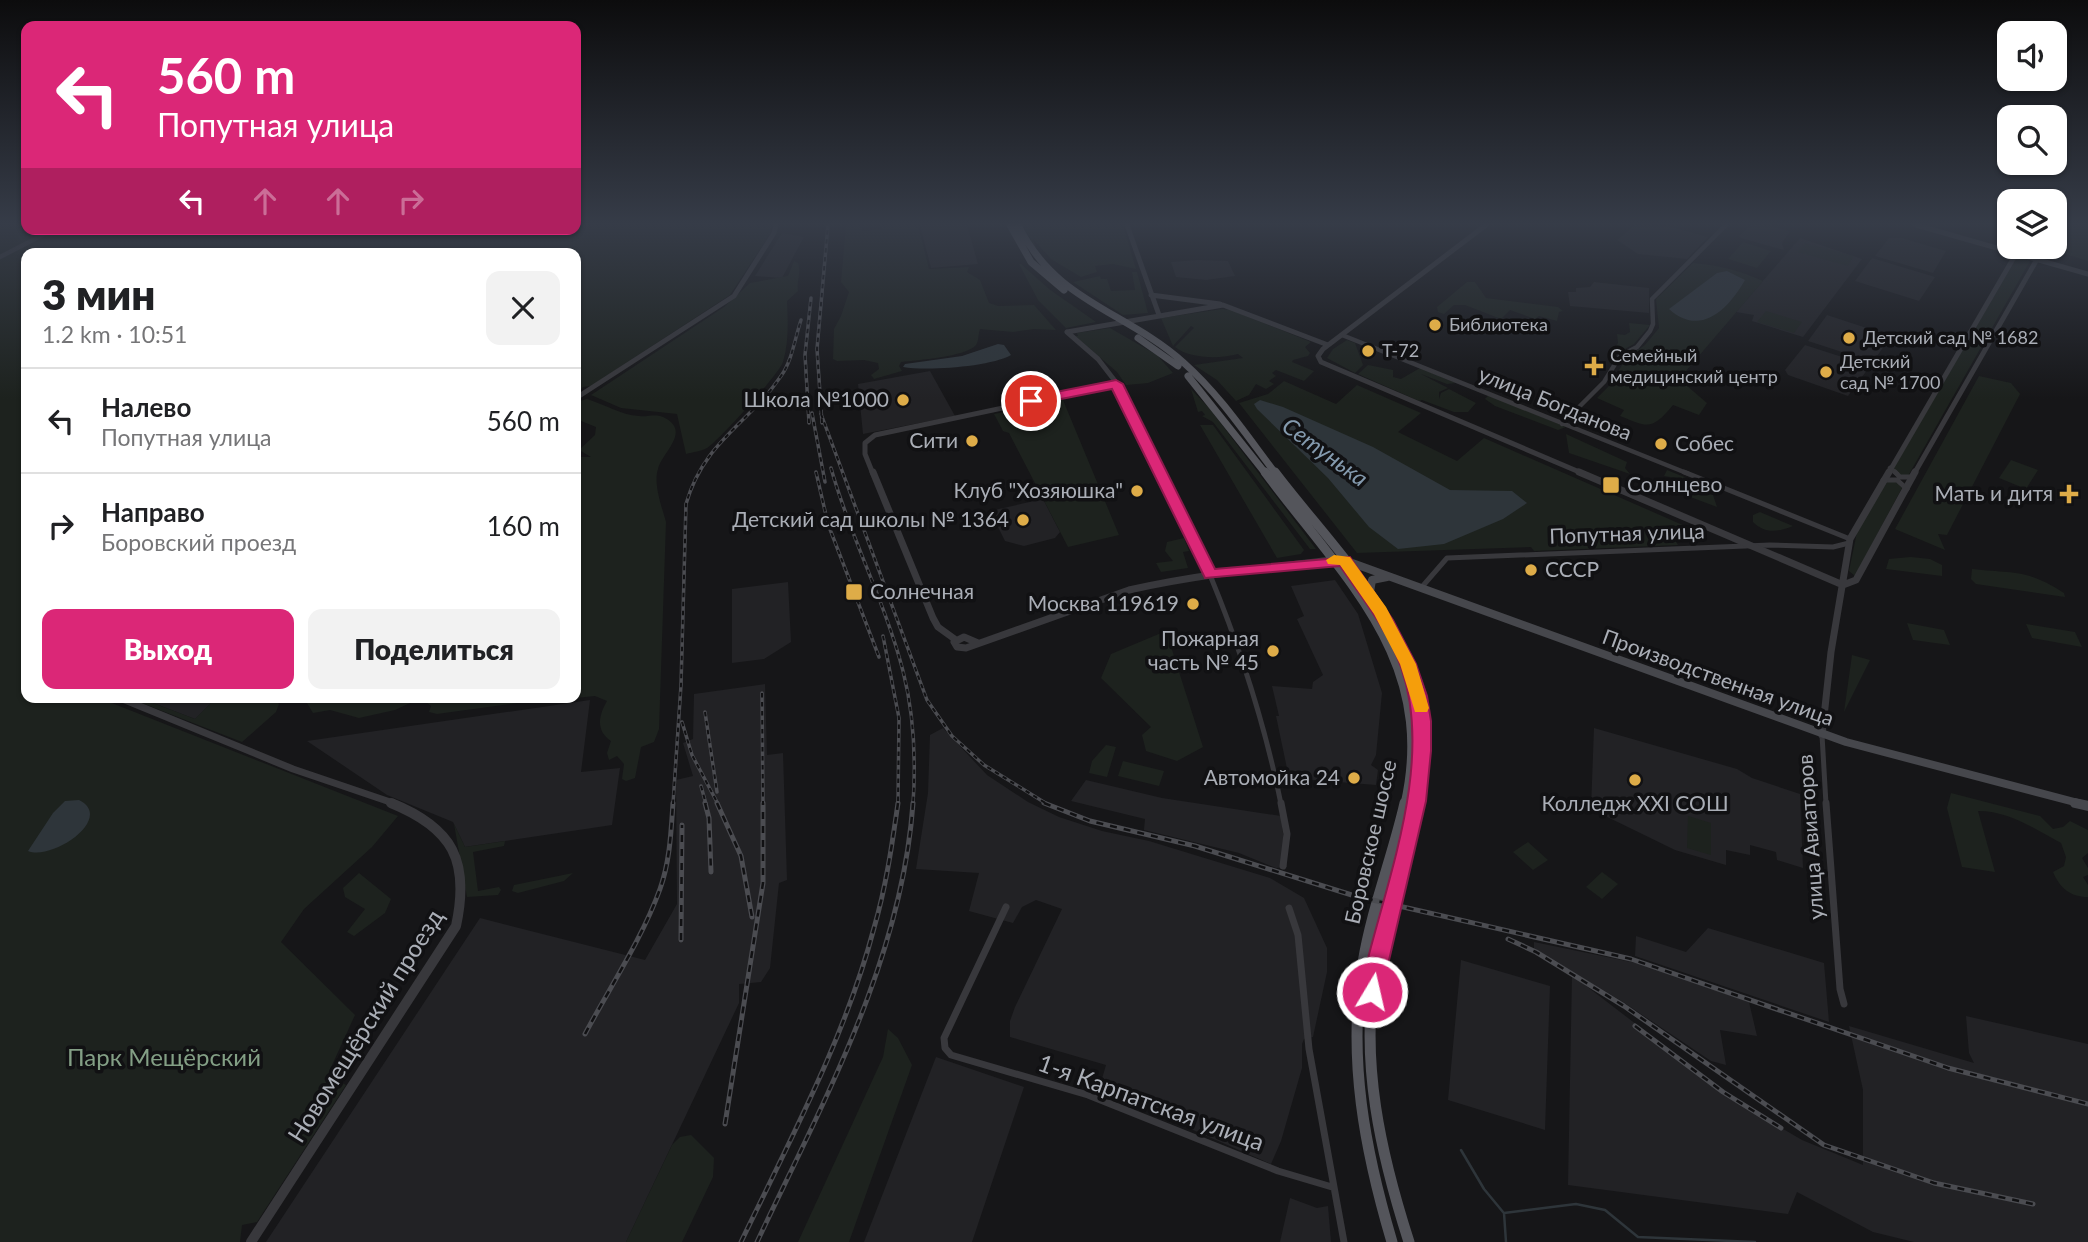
<!DOCTYPE html>
<html lang="ru">
<head>
<meta charset="utf-8">
<style>
  body { margin:0; font-family:Lato,sans-serif; background:#f2f2f2; color:#202124; height:100vh; display:flex; flex-direction:column; font-size:26px; white-space:nowrap }
  * { box-sizing:border-box; margin:0 }
  p { font-size:23px; color:#757577 }
  .icon { flex:none; width:38px; height:38px; fill:none; stroke:currentColor; stroke-width:2; stroke-linecap:round; stroke-linejoin:round }
  .map { position:relative; flex:1; overflow:hidden }
  .sheet { position:absolute; left:21px; top:248px; width:560px; height:455px; display:flex; flex-direction:column; background:#fff; border-radius:14px; box-shadow:0 2px 5px #0004 }
  .sheet>* { flex:none }
  .banner { position:absolute; left:21px; top:21px; width:560px; height:214px; border-radius:14px; box-shadow:0 2px 5px #0004; background:#db2777; color:#fff; overflow:hidden }
  .fabs { position:absolute; left:1997px; top:21px; display:grid; gap:14px }
  .fabs a { display:grid; place-items:center; width:70px; height:70px; border-radius:14px; background:#fff; box-shadow:0 2px 5px #0004; font-size:35px }
  .pin { position:absolute; display:grid; place-items:center; width:60px; height:60px; color:#fff; margin:-30px; border:4px solid #fff; border-radius:50%; box-shadow:0 2px 7px #0007 }
  .me { position:absolute; width:77px; margin:-38px; rotate:9deg; stroke-linejoin:round; filter:drop-shadow(0 0 5px #0008) }
  .turn { display:flex; align-items:center; gap:24px; height:147px; padding:0 21px; font-size:32px }
  .turn .icon { width:91px; height:91px; stroke-width:2.5 }
  .turn b { display:block; font-size:49px; line-height:60px }
  .lanes { display:flex; align-items:center; height:66px; padding:0 21px; background:#0003; justify-content:center; gap:35px; direction:ltr }
  .lanes .off { opacity:.35 }
  .round { display:grid; place-items:center; flex:none; width:74px; height:74px; border-radius:14px; background:#f2f2f2 }
  .summary { display:flex; align-items:center; justify-content:space-between; height:119px; padding:0 21px }
  h1 { font-size:42px; font-weight:800; line-height:52px }
  .cta { display:flex; gap:14px; margin-top:auto; padding:14px 21px }
  .cta a { flex:1; height:80px; border-radius:14px; background:#db2777; color:#fff; font-size:28px; font-weight:800; line-height:80px; text-align:center }
  .cta a+a { background:#f2f2f2; color:#202124 }
  ul { padding:0; list-style:none }
  li { display:flex; align-items:center; gap:21px; height:105px; padding:0 21px; border-top:2px solid #e0e0e0 }
  li div { flex:1 }
  li b { display:block; font-size:26px }
  li em { font-style:normal }
  .map>svg:first-child { display:block }
  .built { fill:#222225 }
  .green { fill:#1d221e }
  .water { fill:#2e353a }
  .lines { fill:none; stroke-linecap:round; stroke-linejoin:round }
  .stream { stroke:#2e353a; stroke-width:2.5 }
  .minor-far2 { stroke:#38383c; stroke-width:4.5 }
  .minor-far1 { stroke:#38383c; stroke-width:5 }
  .minor { stroke:#38383c; stroke-width:7 }
  .tertiary-far2 { stroke:#38383c; stroke-width:5 }
  .tertiary-far1 { stroke:#38383c; stroke-width:7 }
  .tertiary { stroke:#38383c; stroke-width:10 }
  .secondary-far1 { stroke:#46474c; stroke-width:8 }
  .secondary { stroke:#46474c; stroke-width:10 }
  .primary-far2 { stroke:#54555b; stroke-width:7 }
  .primary-far1 { stroke:#54555b; stroke-width:9 }
  .primary { stroke:#54555b; stroke-width:11 }
  .rail-far1-casing { stroke:#4b4c51; stroke-width:3.5 }
  .rail-casing { stroke:#4b4c51; stroke-width:5 }
  .rail-far1 { stroke:#111113; stroke-width:2; stroke-dasharray:4.5; stroke-linecap:butt }
  .rail { stroke:#111113; stroke-width:2.5; stroke-dasharray:7; stroke-linecap:butt }
  .route { fill:#db2777; stroke:#8e194d; stroke-width:2 }
  .slow { fill:#f59e0b }
  .poi-dot { fill:#deac48; stroke:#111113; stroke-width:2.5 }
  .labels { text-anchor:middle; stroke-width:7; stroke-linejoin:round; paint-order:stroke }
  .far-poi-label { font-size:18px; fill:#aaaeb6; stroke:#111113; text-anchor:start }
  .poi-label { font-size:21px; fill:#aaaeb6; stroke:#111113; text-anchor:end }
  .street-label { font-size:21px; fill:#aaaeb6; stroke:#111113 }
  .water-label { font-size:23px; font-style:italic; fill:#849aae; stroke:#111113 }
  .near-street-label { font-size:24px; fill:#aaaeb6; stroke:#111113 }
  .near-park-label { font-size:24px; fill:#839f85; stroke:#111113 }
</style>
</head>
<body>
<div class="map">
<svg width="2088" height="1242" viewBox="0 0 2088 1242">
  <rect width="100%" height="100%" fill="#161618"/>
  <!-- built -->
  <path class="built" d="M920,225H967L978,264L931,268Z
    M1635,225L1671,227L1708,237L1687,259L1638,254L1617,240Z
    M1751,225H1765L1790,231L1782,243L1784,250L1741,238L1739,236Z
    M782,233L804,237L782,278L755,276Z
    M1800,238L1862,259L1803,337L1752,321L1754,315L1736,312Z
    M1889,238H1902L1946,251L1933,273L1875,256Z
    M1872,258L1935,277L1919,301L1855,281Z
    M1197,260L1228,261L1235,276L1206,280L1176,277L1171,262Z
    M1594,282L1649,288V313L1570,306L1568,292H1576V288L1590,287Z
    M1827,315L1891,336L1873,362L1808,341Z
    M1805,345L1870,366L1848,396L1788,375L1785,370Z
    M930,371L955,416L863,434L858,384Z
    M1043,499L1060,532L1055,538L1024,546L1005,541L990,511Z
    M1335,580L1358,614L1382,693L1376,755L1371,765L1378,770L1376,785L1289,778L1276,716H1279L1272,686L1312,689L1313,682L1323,675L1297,619L1304,616L1291,586Z
    M788,582L791,642L764,659L732,663V589Z
    M765,684L767,755L783,753L787,880L779,883L770,968L761,982L739,984V1003L626,1242H266L480,918L645,960L677,904L676,780L693,776L683,743L693,739L694,694Z
    M140,698H216L195,719Z
    M590,700L581,772L620,768L612,825L465,847L453,822L387,795L307,741Z
    M943,728L987,775L1028,802L1059,817L1102,831L1149,841L1270,878L1304,898L1327,948V972L1313,1037L1304,1039L1302,1044V1068L1281,1141L1271,1164L1099,1089L1106,1065L1010,1037V1021L1015,1007L1062,909L1036,900L1022,907L1013,923L969,911L979,873L916,869L928,793L930,735Z
    M1594,728L1737,769L1752,778L1800,794L1803,868L1777,860L1776,852L1750,845V855L1726,850V865L1675,850L1591,809Z
    M1086,780L1162,798L1281,816L1287,867L1276,868L1239,853L1144,830L1145,819L1071,801Z
    M1708,928L1824,963L1829,1022L1635,956L1636,936L1686,952Z
    M1534,942L1641,964L1749,1002L1757,1036L1720,1030L1726,1065L1711,1061L1623,1002L1534,949Z
    M1461,960L1550,986L1545,1130L1448,1100Z
    M1572,975L1740,1104L1802,1140L1863,1165V1090L1849,1026L1974,1063L1969,1053L1966,1016L2088,1044V1242H1914L1873,1232L1797,1192L1788,1214L1568,1185Z
    M936,1057L1024,1087L972,1242H864Z
    M1290,1198L1317,1208L1328,1206L1331,1242H1280Z"/>
  <!-- green -->
  <path class="green" d="M0,225H26V229H51L0,255Z
    M576,225H772L770,234L730,295L591,386L583,387L576,395V254H26V698H99L398,816L372,847L304,909L281,942L355,1015L328,1074L346,1085L257,1222L242,1225L240,1242H0V259L58,229H576Z
    M846,225H861L862,231L882,229V225H918L929,269L969,267L967,272L980,280L989,303L998,306L1034,305L1056,330L1034,329L1013,332L980,329C978,334 979,341 976,345C966,357 917,360 901,362L899,366L902,371L874,379L871,375L879,369L878,363L864,360L837,361L833,359L834,329L841,316L849,292L841,282Z
    M1023,225H1123L1136,269L1113,264L1095,266L1097,272L1081,277L1051,259L1033,239L1039,256Z
    M2061,225H2088V261L2052,250Z
    M1743,242L1771,251L1757,268L1728,259Z
    M1805,243L1854,256L1848,266L1798,252Z
    M2020,256L2030,261L1908,476H1903L1893,469L2017,257Z
    M794,261L798,263C802,273 796,281 798,291L787,301C788,321 789,342 783,362C780,373 719,440 707,448C702,451 693,452 686,454L677,414L621,408L591,395L724,307L750,283L788,276Z
    M1693,263C1719,265 1741,271 1763,281L1679,379L1707,403L1699,415L1673,405C1652,430 1649,428 1620,416L1624,410L1597,398L1609,386L1627,357L1645,345L1659,328L1656,299Z
    M1019,264H1021L1049,289L1096,322L1066,328L1038,300Z
    M1132,272H1137L1148,313L1123,315L1073,282L1100,276L1101,279H1107L1111,291L1135,290Z
    M1467,282H1475L1486,298L1558,307L1563,311L1559,312L1557,321L1539,316L1535,319L1510,310L1501,319L1465,305H1454L1444,314L1438,312L1437,307Z
    M1222,309L1231,310L1311,342L1305,347L1310,353L1308,356L1293,360L1292,362L1314,371L1304,381L1276,370L1272,373L1276,376L1269,381L1274,384L1266,389L1256,384L1249,395L1236,401L1217,380L1194,365L1243,358L1238,354C1220,359 1190,359 1175,347L1194,328L1191,326L1173,346L1161,318Z
    M1766,311L1802,322L1794,333L1757,322Z
    M1629,323L1650,325L1634,344L1621,351L1614,349L1618,343L1617,334L1625,335L1630,332Z
    M1110,328L1157,355L1173,373L1148,383L1126,385L1117,372L1075,336H1078L1077,333Z
    M1347,340L1355,343L1363,365L1355,373L1327,358L1333,349Z
    M1368,365L1393,370V377L1401,379L1420,368L1456,383L1447,384L1421,374L1448,388L1439,392V399L1441,393L1449,389L1476,403L1468,412H1454L1422,400L1419,401L1358,374Z
    M1979,376L2011,383L2020,394L1947,535L1938,534L1945,550L1895,529Z
    M1284,381L1336,404L1357,385L1421,413L1398,432L1457,461L1484,438L1685,526L1671,533L1678,545L1534,551L1531,547L1357,553L1239,403L1268,394Z
    M1191,389L1210,409L1316,549H1310L1213,422L1202,416L1205,415L1202,411L1198,412Z
    M1489,395L1566,427L1558,430L1495,406L1485,399Z
    M587,399C604,404 621,415 639,416C648,417 657,413 665,418C691,432 662,452 658,469C653,484 662,507 666,522L659,729L654,742L641,747L635,778L626,781L622,779L624,764L617,756L609,760L607,753L611,741C595,730 599,715 607,701L595,696L576,698V457H591L579,450L595,435L596,427L576,419V402Z
    M1063,400L1119,535L1068,547L1009,433L1003,431L994,414Z
    M1200,425H1213L1304,550L1301,554L1277,558Z
    M1566,434L1627,462L1625,468L1630,474L1569,453Z
    M2011,460L2038,470L2026,489L1999,478Z
    M1667,470L1709,487L1704,493L1713,495L1717,507L1669,489L1684,484L1701,491L1676,478L1664,476Z
    M1892,480L1903,486L1855,576L1849,571L1858,527L1888,481Z
    M1760,512L1793,526C1778,532 1765,534 1753,522V515Z
    M1184,538L1189,551L1183,552L1188,568L1161,572L1156,563L1173,561L1165,551L1167,542Z
    M1911,557L1930,559L1942,565V576L1886,569L1889,559Z
    M1972,569C2014,574 2025,568 2064,593L2065,597L1976,584L1971,579Z
    M1907,623L1944,630L1950,645L1913,640Z
    M2026,624L2075,632L2082,647L2032,638Z
    M1166,631L1203,747L1177,761L1146,751L1142,735L1151,727L1101,678L1111,654Z
    M1852,655L1870,660L1844,712Z
    M129,698H140L195,719L216,698H273L279,704L276,712L242,742Z
    M304,698H554L437,714L429,712L431,706L421,698L395,710L359,718L330,710L313,713Z
    M1106,745L1116,747L1107,777L1089,773L1092,761Z
    M1123,761L1164,771L1159,786L1118,776Z
    M1951,793L2040,816L2053,829L2063,827L2070,821L2088,830V853L2082,858L2088,868V875L2083,877L2088,885V897C2070,897 2060,888 2053,872L2064,866L2066,857L2061,843C2035,829 2009,811 1978,811L1995,872L1962,867L1947,808Z
    M1688,816L1711,823V855L1687,848Z
    M454,824L465,847L505,841L504,846L473,852L478,891L499,887L501,890L498,895L467,897Z
    M1528,842L1548,860L1533,870L1513,852Z
    M1602,872L1618,884L1602,899L1586,887Z
    M359,873L391,899L385,913L354,936L347,932L365,909L345,897L343,888Z
    M573,873L564,881L518,893L512,891L514,885Z
    M888,1029L898,1038L912,1065L849,1242H798L883,1057Z
    M691,1135L714,1158L713,1177L682,1242H626L672,1145L680,1137Z"/>
  <!-- water -->
  <path class="water" d="M1727,271L1745,280C1729,308 1701,338 1669,309L1717,273Z
    M998,344L1004,345L1011,355C990,367 927,371 903,367L905,364L962,356Z
    M1260,400L1283,407L1373,447L1450,490L1512,491L1527,503L1503,519L1444,544L1398,549L1369,527L1328,478L1257,409L1254,404Z
    M79,800C115,818 53,861 28,851L53,813L65,801Z"/>
  <g class="lines">
    <!-- stream -->
    <path class="stream" d="M1461,1150L1484,1189L1503,1212
      M1506,1242L1504,1213L1576,1204L1605,1210L1638,1237L1755,1242"/>
    <!-- minor-far2 -->
    <path class="minor-far2" d="M0,257L54,229
      M1342,335L1689,474
      M1562,424L1604,382L1620,356L1637,347L1650,331L1653,324L1652,299L1726,225
      M1890,468L1897,474"/>
    <!-- minor-far1 -->
    <path class="minor-far1" d="M1684,472L1850,539
      M1895,472L1900,477H1913
      M1883,480H1897L1907,489
      M1210,575C1241,650 1265,725 1281,804
      M1421,588L1447,558L1770,545L1833,547L1849,543
      M1822,735L1826,804"/>
    <!-- minor -->
    <path class="minor" d="M1281,803L1287,834L1283,866
      M1826,803L1840,989L1844,1004
      M1006,907L944,1038L945,1048L951,1055L1088,1095L1278,1171L1332,1187
      M1289,908L1298,935L1309,1049L1344,1242"/>
    <!-- tertiary-far2 -->
    <path class="tertiary-far2" d="M1127,225L1159,315
      M1486,225L1323,349L1318,356L1321,362L1584,474
      M1916,225L2088,274
      M1151,295L1220,304
      M1067,332L1098,359L1115,381L1161,474
      M1067,332L1223,305L1328,345
      M576,398L734,296L774,233L776,225
      M873,474L865,454V443L875,435L1116,384
      M1888,474L2020,247
      M1914,474L2044,247"/>
    <!-- tertiary-far1 -->
    <path class="tertiary-far1" d="M873,472L933,618L938,627L956,640
      M1160,472L1210,575
      M1579,472L1843,585
      M1843,585L1856,580L1915,472
      M978,643L964,637L954,642L957,647L966,648L1129,590C1196,575 1263,568 1331,560
      M120,698L293,769L396,804
      M1822,735L1831,652L1850,539L1889,472"/>
    <!-- tertiary -->
    <path class="tertiary" d="M251,1242L456,926C470,861 453,828 391,803"/>
    <!-- secondary-far1 -->
    <path class="secondary-far1" d="M1344,560L1846,742L2082,804
      M1370,592L1372,580L1387,577"/>
    <!-- secondary -->
    <path class="secondary" d="M2075,803L2088,806"/>
    <!-- primary-far2 -->
    <path class="primary-far2" d="M1010,225L1031,262L1064,290
      M1018,225C1056,303 1125,310 1184,363C1220,395 1247,436 1276,474
      M1138,338L1178,366
      M1188,376L1266,474"/>
    <!-- primary-far1 -->
    <path class="primary-far1" d="M1265,472C1344,579 1438,659 1405,804
      M1275,472C1328,542 1403,613 1420,703C1426,736 1422,771 1416,804"/>
    <!-- primary -->
    <path class="primary" d="M1392,1242C1365,1151 1347,1058 1363,963C1372,908 1393,856 1405,803
      M1409,1242C1381,1155 1359,1060 1376,969C1386,912 1406,859 1416,803"/>
    <!-- rail-far1 casing -->
    <g class="rail-far1-casing">
      <path id="rail-far1" d="M812,413L825,482
        M821,414L927,700L952,736L984,765L1047,804
        M809,423L805,355L811,298
        M822,423L817,349L828,225
        M831,468C850,537 885,601 903,671C914,714 916,760 913,804
        M816,472L828,524L879,657
        M883,636L899,718L898,804
        M762,693L763,804
        M705,712L717,792
        M682,722L692,755L718,804
        M701,786L706,804
        M673,804L681,685L686,504C704,441 748,425 781,376C792,361 795,338 801,320"/>
    </g>
    <!-- rail casing -->
    <g class="rail-casing">
      <path id="rail" d="M705,803L709,818L711,872
        M717,803L741,856L752,917
        M1044,803L1090,821L1195,846L1355,896L1631,959L1948,1068L2088,1104
        M1508,939L1536,952L1624,1006L1824,1145L1934,1183L2033,1204
        M681,940L682,825
        M1635,1026L1723,1092L1781,1128
        M585,1034C610,987 642,939 660,889C670,861 671,832 673,803
        M725,1124L763,883V803
        M741,1242C790,1140 845,1038 874,928C886,887 892,845 898,803
        M757,1242C823,1102 902,960 913,803"/>
    </g>
    <!-- rail-far1 -->
    <use href="#rail-far1" class="rail-far1"/>
    <!-- rail -->
    <use href="#rail" class="rail"/>
  </g>
  <!-- sky -->
  <linearGradient id="sky" x2="0" y2="1"><stop stop-color="#0c0c0d"/><stop offset="0.56" stop-color="#363c48"/><stop offset="1" stop-color="#363c48" stop-opacity="0"/></linearGradient>
  <rect width="2088" height="399" fill="url(#sky)"/>
  <!-- route -->
  <path class="route" d="M1116,380L1123,384L1215,569L1350,557L1393,620L1416,664L1427,696L1431,721V751L1426,801L1380,999L1372,1002L1365,999L1362,992L1365,970C1388,876 1434,761 1401,667C1388,630 1362,598 1340,566L1205,578L1112,389L1031,405L1024,401L1031,397Z"/>
  <!-- slow -->
  <path class="slow" d="M1334,555L1350,557L1386,607L1416,664L1429,708L1427,712H1415L1400,664L1374,614L1340,565L1328,564L1326,560Z"/>
  <!-- markers -->
  <g class="poi-dot">
    <circle cx="1435" cy="325" r="7"/>
    <circle cx="1849" cy="338" r="7"/>
    <circle cx="1368" cy="351" r="7"/>
    <path d="M1590.5 355.5h7v7h7v7h-7v7h-7v-7h-7v-7h7z"/>
    <circle cx="1826" cy="372" r="7"/>
    <circle cx="903" cy="400" r="7"/>
    <circle cx="972" cy="441" r="7"/>
    <circle cx="1661" cy="444" r="7"/>
    <rect x="1602" y="476" width="18" height="18" rx="3.5"/>
    <circle cx="1137" cy="491" r="7"/>
    <path d="M2065.5 483.5h7v7h7v7h-7v7h-7v-7h-7v-7h7z"/>
    <circle cx="1023" cy="520" r="7"/>
    <circle cx="1531" cy="570" r="7"/>
    <rect x="845" y="583" width="18" height="18" rx="3.5"/>
    <circle cx="1193" cy="604" r="7"/>
    <circle cx="1273" cy="651" r="7"/>
    <circle cx="1354" cy="778" r="7"/>
    <circle cx="1635" cy="780" r="7"/>
  </g>
  <g class="labels">
    <!-- far-poi labels -->
    <g class="far-poi-label">
      <text x="1449" y="331">Библиотека</text>
      <text x="1863" y="344">Детский сад № 1682</text>
      <text x="1382" y="357">Т-72</text>
      <text x="1610" y="362">Семейный<tspan x="1610" dy="21">медицинский центр</tspan></text>
      <text x="1840" y="368">Детский<tspan x="1840" dy="21">сад № 1700</tspan></text>
    </g>
    <!-- poi labels -->
    <g class="poi-label">
      <text x="889" y="407">Школа №1000</text>
      <text x="958" y="448">Сити</text>
      <text x="1675" y="451" text-anchor="start">Собес</text>
      <text x="1627" y="492" text-anchor="start">Солнцево</text>
      <text x="1123" y="498">Клуб "Хозяюшка"</text>
      <text x="2053" y="501">Мать и дитя</text>
      <text x="1009" y="527">Детский сад школы № 1364</text>
      <text x="1545" y="577" text-anchor="start">СССР</text>
      <text x="870" y="599" text-anchor="start">Солнечная</text>
      <text x="1179" y="611">Москва 119619</text>
      <text x="1259" y="646">Пожарная<tspan x="1259" dy="24">часть № 45</tspan></text>
      <text x="1340" y="785">Автомойка 24</text>
      <text x="1635" y="811" text-anchor="middle">Колледж XXI СОШ</text>
    </g>
    <!-- street labels -->
    <g class="street-label">
      <text transform="translate(1555 404) rotate(22)" y="7">улица Богданова</text>
      <text transform="translate(1627 534) rotate(-2)" y="7">Попутная улица</text>
      <text transform="translate(1718 678) rotate(20)" y="7">Производственная улица</text>
      <text transform="translate(1811 837) rotate(-94)" y="7">улица Авиаторов</text>
      <text transform="translate(1371 842) rotate(-77)" y="7">Боровское шоссе</text>
    </g>
    <!-- water labels -->
    <g class="water-label">
      <text transform="translate(1325 452) rotate(36)" y="8">Сетунька</text>
    </g>
    <!-- near-street labels -->
    <g class="near-street-label">
      <text transform="translate(366 1026) rotate(-58)" y="8">Новомещёрский проезд</text>
      <text transform="translate(1151 1103) rotate(20)" y="8">1-я Карпатская улица</text>
    </g>
    <!-- near-park labels -->
    <g class="near-park-label">
      <text x="164" y="1066">Парк Мещёрский</text>
    </g>
  </g>
</svg>
<div class="fabs">
<a><svg class="icon" aria-label="sound" viewBox="0 0 24 24"><path d="M4 9h4l5-4v14l-5-4H4zM17 9q2 3 0 6"/></svg></a>
<a><svg class="icon" aria-label="search" viewBox="0 0 24 24"><circle cx="10" cy="10" r="6"/><path d="M15 15l6 6"/></svg></a>
<a><svg class="icon" aria-label="layers" viewBox="0 0 24 24"><path d="M12 4l9 5-9 5-9-5zM3 14l9 5 9-5"/></svg></a>
</div>
<div class="pin" style="left:1031px;top:401px;background:#d93025"><svg class="icon" aria-label="arrive" viewBox="0 0 24 24"><path d="M6 21V4h12l-3 4 3 4H6"/></svg></div>
<svg class="me" style="left:1372px;top:992px" viewBox="-20 -20 40 40"><circle r="17" fill="#db2777" stroke="#fff" stroke-width="3"/><path d="M0-11L8 9 0 5-8 9z" fill="#fff"/></svg>
<div class="banner">
<div class="turn"><svg class="icon" aria-label="left" viewBox="0 0 24 24"><path d="M17 20v-9H6M10 6l-5 5 5 5"/></svg><div><b>560 m</b>Попутная улица</div></div>
<div class="lanes"><svg class="icon" aria-label="left" viewBox="0 0 24 24"><path d="M17 20v-9H6M10 6l-5 5 5 5"/></svg><svg class="icon off" aria-label="ahead" viewBox="0 0 24 24"><path d="M12 20V5M6 11l6-6 6 6"/></svg><svg class="icon off" aria-label="ahead" viewBox="0 0 24 24"><path d="M12 20V5M6 11l6-6 6 6"/></svg><svg class="icon off" aria-label="right" viewBox="0 0 24 24"><path d="M7 20v-9h11M14 6l5 5-5 5"/></svg></div>
</div>
<section class="sheet">
<div class="summary"><div><h1>3 мин</h1><p>1.2 km · 10:51</p></div><a class="round"><svg class="icon" aria-label="close" viewBox="0 0 24 24"><path d="M6 6l12 12M18 6L6 18"/></svg></a></div>
<ul>
<li><svg class="icon" aria-label="left" viewBox="0 0 24 24"><path d="M17 20v-9H6M10 6l-5 5 5 5"/></svg><div><b>Налево</b><p>Попутная улица</p></div><em>560 m</em></li>
<li><svg class="icon" aria-label="right" viewBox="0 0 24 24"><path d="M7 20v-9h11M14 6l5 5-5 5"/></svg><div><b>Направо</b><p>Боровский проезд</p></div><em>160 m</em></li>
</ul>
<div class="cta"><a>Выход</a><a>Поделиться</a></div>
</section>
</div>
</body>
</html>
